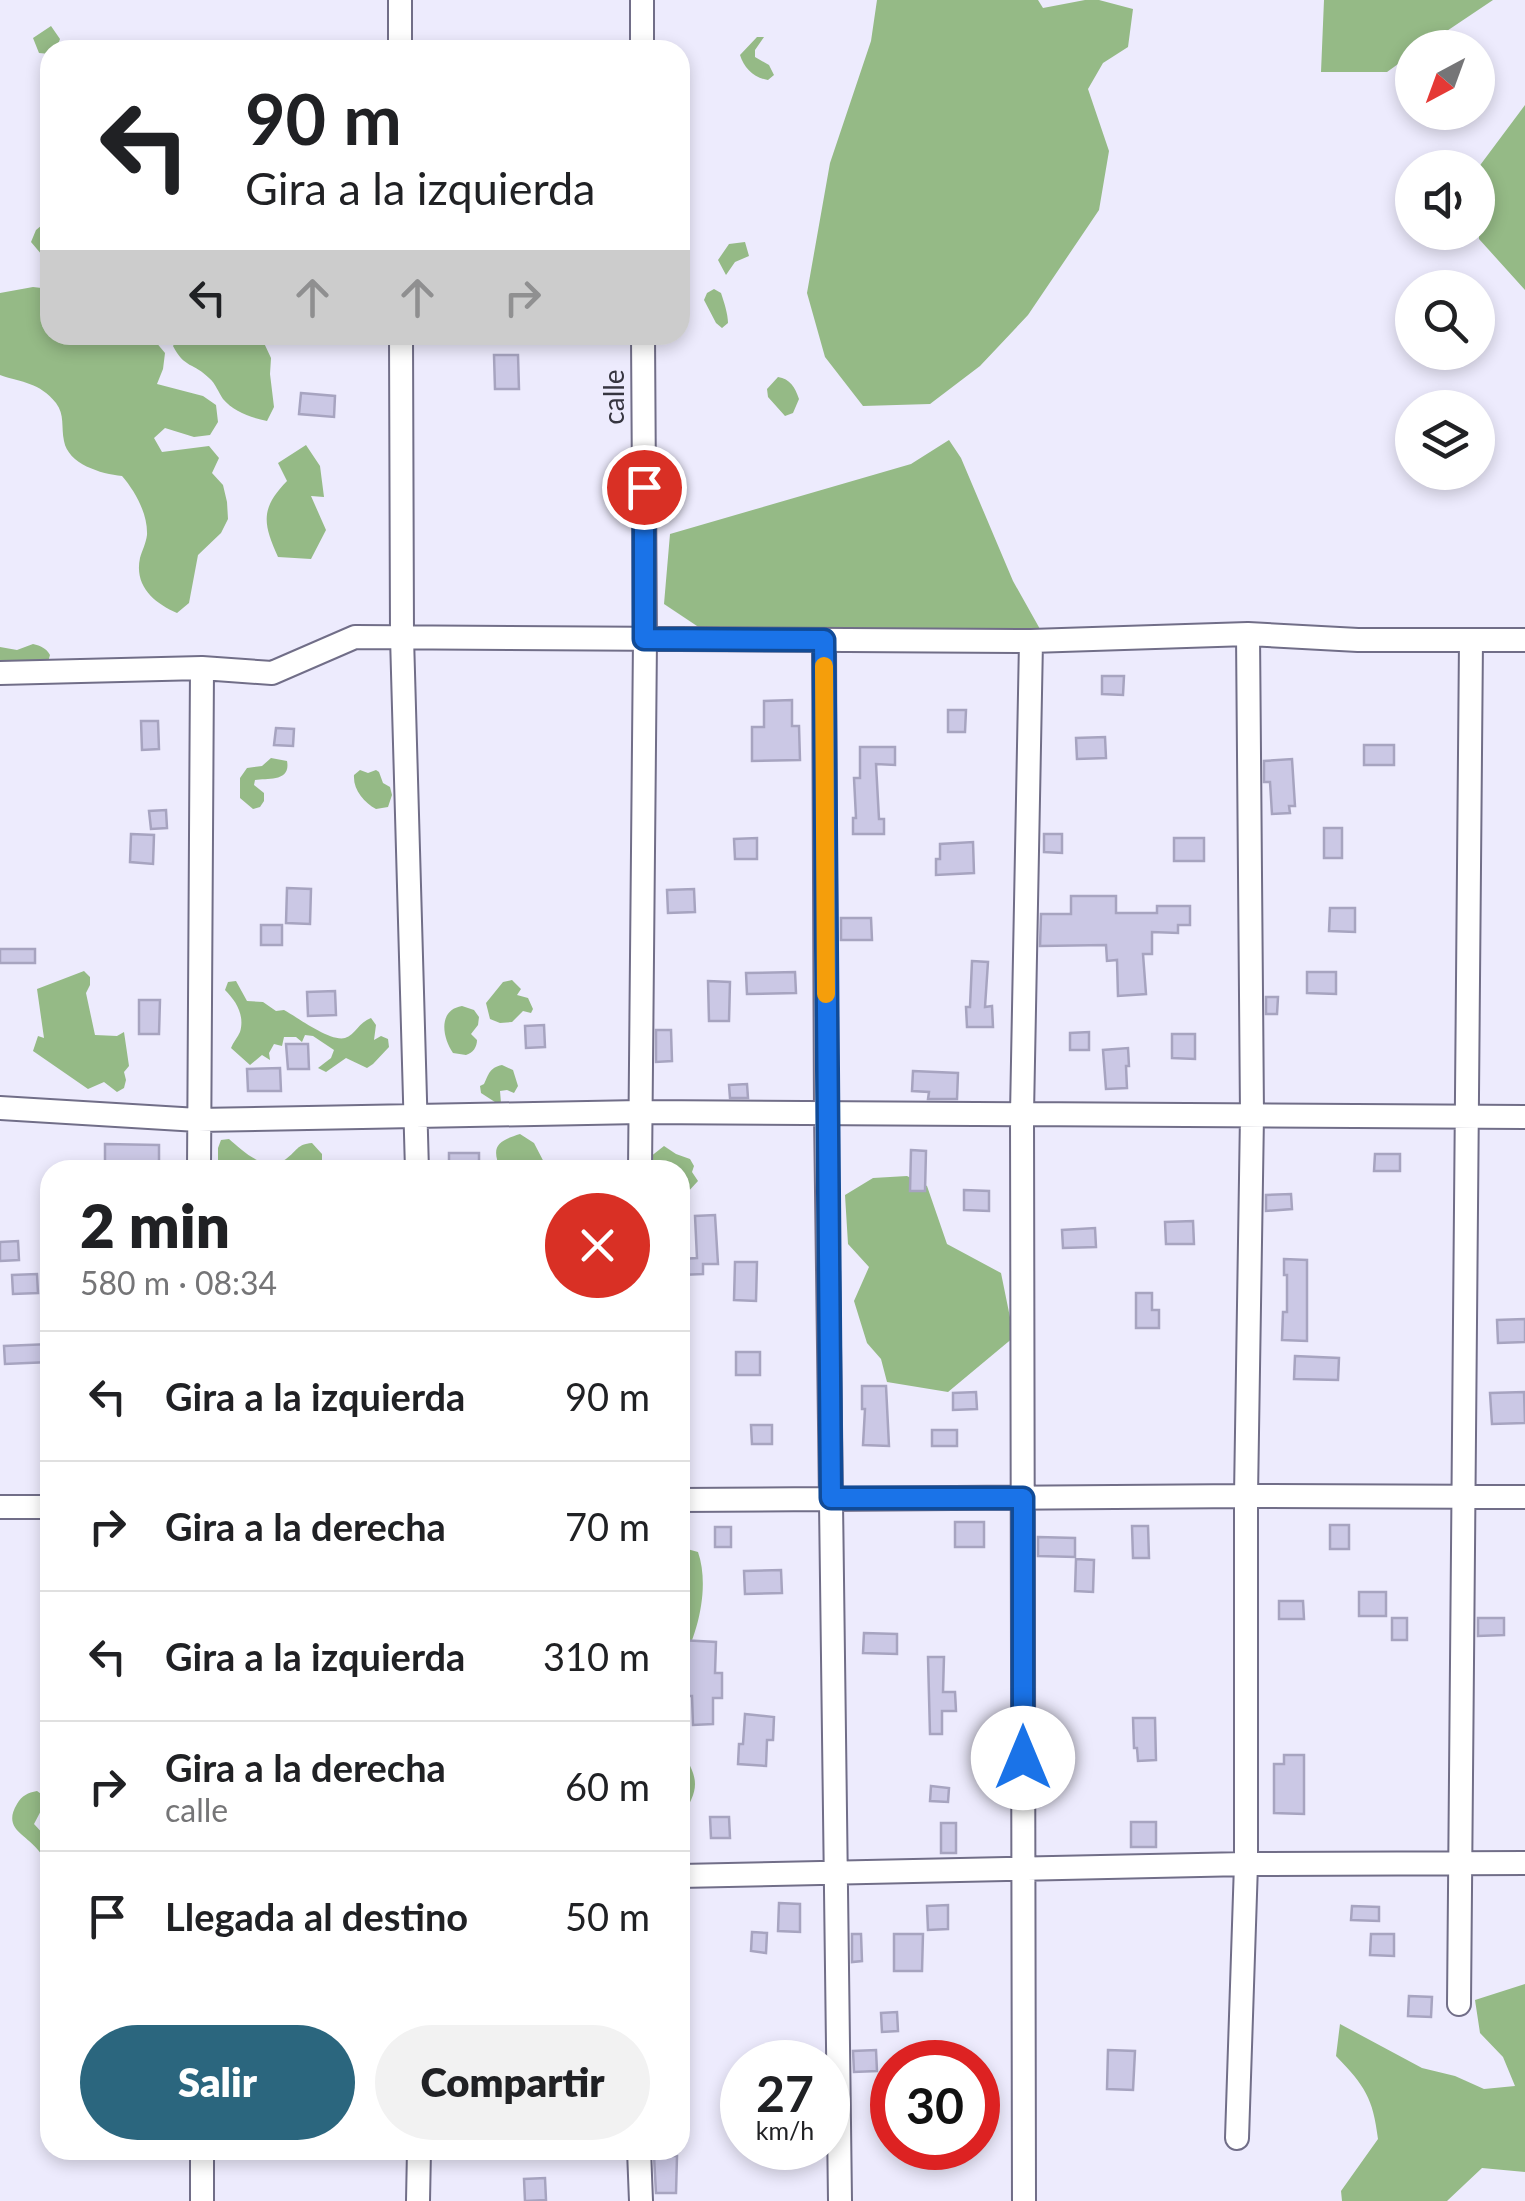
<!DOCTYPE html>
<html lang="es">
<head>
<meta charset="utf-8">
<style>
  body { margin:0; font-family:Lato,sans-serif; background:#f2f2f2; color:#202124; height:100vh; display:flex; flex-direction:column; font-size:38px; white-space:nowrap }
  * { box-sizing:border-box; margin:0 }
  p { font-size:32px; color:#757577 }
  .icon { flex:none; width:55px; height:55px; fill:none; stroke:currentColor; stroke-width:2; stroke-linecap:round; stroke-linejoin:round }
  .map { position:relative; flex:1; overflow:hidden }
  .details { position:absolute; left:40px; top:1160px; width:650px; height:1000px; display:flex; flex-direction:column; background:#fff; border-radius:30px; box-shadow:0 5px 15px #0003 }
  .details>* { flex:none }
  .guide { position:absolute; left:40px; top:40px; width:650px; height:305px; border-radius:30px; box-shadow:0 5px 15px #0003; background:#fff; color:#202124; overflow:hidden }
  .needle { width:65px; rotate:221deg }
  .tools { position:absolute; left:1395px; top:30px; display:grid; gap:20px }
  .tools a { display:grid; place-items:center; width:100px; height:100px; border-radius:50%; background:#fff; box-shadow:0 5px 15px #0003; font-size:50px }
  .speed { position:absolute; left:720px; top:2040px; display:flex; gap:20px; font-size:50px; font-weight:700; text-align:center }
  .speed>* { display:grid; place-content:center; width:130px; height:130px; border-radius:50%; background:#fff; box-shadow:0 5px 15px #0003; line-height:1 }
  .speed small { font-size:25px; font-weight:400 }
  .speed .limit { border:15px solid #d22; background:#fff; color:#111 }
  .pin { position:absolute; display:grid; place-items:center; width:85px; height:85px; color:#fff; margin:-42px; border:5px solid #fff; border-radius:50%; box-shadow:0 2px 10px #0007 }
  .me { position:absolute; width:110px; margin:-55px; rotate:0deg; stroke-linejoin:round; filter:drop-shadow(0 0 8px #0008) }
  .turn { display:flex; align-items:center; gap:35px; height:210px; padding:0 40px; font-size:45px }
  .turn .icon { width:130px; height:130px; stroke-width:2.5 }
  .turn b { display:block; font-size:70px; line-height:85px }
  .lanes { display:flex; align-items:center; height:95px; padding:0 40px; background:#0003; justify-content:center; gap:50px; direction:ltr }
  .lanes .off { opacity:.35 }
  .round { display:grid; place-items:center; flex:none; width:105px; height:105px; border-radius:52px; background:#f2f2f2 }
  .head { display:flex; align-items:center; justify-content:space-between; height:170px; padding:0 40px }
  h1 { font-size:60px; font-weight:800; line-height:75px }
  .cta { display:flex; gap:20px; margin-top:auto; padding:20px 40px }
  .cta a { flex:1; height:115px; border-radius:60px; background:#2b667e; color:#fff; font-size:40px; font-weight:800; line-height:115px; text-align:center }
  .cta a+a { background:#f2f2f2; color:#202124 }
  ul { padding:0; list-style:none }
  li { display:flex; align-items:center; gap:30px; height:130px; padding:0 40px; border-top:2px solid #e0e0e0 }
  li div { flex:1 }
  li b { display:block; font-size:38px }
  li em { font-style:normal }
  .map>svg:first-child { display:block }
  .forest { fill:#95ba86 }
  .building { fill:#cbc8e5; stroke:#a7a4c0; stroke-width:2.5 }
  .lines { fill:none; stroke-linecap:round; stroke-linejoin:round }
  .minor-casing { stroke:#716e88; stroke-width:26 }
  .minor { stroke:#fff; stroke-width:22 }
  .route-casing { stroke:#114b97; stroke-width:25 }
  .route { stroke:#1a73e8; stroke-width:18 }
  .slow { stroke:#f59e0b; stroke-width:18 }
  .labels { text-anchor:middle; stroke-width:10; stroke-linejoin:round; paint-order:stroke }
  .street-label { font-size:28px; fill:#363540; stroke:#edebfd }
</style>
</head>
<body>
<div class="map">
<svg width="1525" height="2201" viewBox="0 0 1525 2201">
  <rect width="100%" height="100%" fill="#edebfd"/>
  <!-- forest -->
  <path class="forest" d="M877,0H1038L1043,8L1085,0H1099L1133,9L1128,47L1103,63L1088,89L1109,151L1099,210L1028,315L980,366L930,404L863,406L825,357L807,293L830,163L871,41Z
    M1324,0H1493L1423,47L1412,48V54L1387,72H1321Z
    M51,26L60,39L56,50H50V54L39,53L33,38Z
    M757,37H764L755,50V57L769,65L774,75L768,80C754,78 744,68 740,55Z
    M1525,105V290L1479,239L1478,168Z
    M42,225L50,227V256L42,255L31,242L36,230Z
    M745,242L749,256L735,262L726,275L718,260L729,244Z
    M33,287L50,289V335H126L139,340L155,341L165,353L163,369L157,384L203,396L216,405L218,422L210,435L194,437L165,428L154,438L162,452L209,446L219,458L212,473L223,485L227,502L228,519L221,533L198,555L189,603L177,613C154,603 134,586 140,558C142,551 146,543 147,535C148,514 135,491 122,476C101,474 68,464 64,441C61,427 65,415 56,403C39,382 23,383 0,375V293Z
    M714,289L721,293C724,302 728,314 728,323L722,328L716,323L704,300L707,293Z
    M180,335H255L264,343L271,358L270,374L274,407L267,421C251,418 233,411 223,399C218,392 216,384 209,378C194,363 184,368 173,346Z
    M778,377C790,379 795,387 799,399L793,413L785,416L768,397L767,389Z
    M949,440L961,458L1013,581L1045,638L712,636L664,604L670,534L911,464Z
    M306,445L320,466L324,497L311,496L326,530L311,559L278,557C263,523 260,509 287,481L278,463Z
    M33,644C41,646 46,648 50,655L48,662L0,667V647L17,650Z
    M271,758L287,761C291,782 268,778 255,780L254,785L264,793V801L260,807L253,809L240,798V778L247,768L262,766Z
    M360,770L368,773L376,770L379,772L383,783L390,787L392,795L388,807L376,809C364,802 353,790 354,775Z
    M84,971L90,977V985L86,993L95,1035L117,1036L124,1032L129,1066L124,1072L126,1080L124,1088L117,1092L104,1082L88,1089L33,1051L38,1036L44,1038L37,989Z
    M512,980L521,989L517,995L528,998L533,1009L531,1013L523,1011L512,1022L500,1023L490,1019L486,1003L503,982Z
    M236,981L247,1001L263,1002L276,1011L284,1010C297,1017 330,1042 345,1038C355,1035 359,1022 371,1018L376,1025L374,1040L381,1036L388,1039L389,1047L373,1064L367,1068L346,1058L326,1072L318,1068L331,1058L334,1050L313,1036L305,1035L302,1042L296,1037H284L282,1046L274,1044L269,1053L270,1060L262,1055L250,1065L231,1048C233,1042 238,1037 240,1032C245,1015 236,1001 225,990L228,982Z
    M462,1006L474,1010L479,1017L478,1025L471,1034L477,1040C477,1047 473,1053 466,1055L453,1053C442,1037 438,1010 462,1006Z
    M502,1065L513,1070L518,1086L514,1093L507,1090L500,1091L501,1103L498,1104L481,1093L480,1086L484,1084C489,1074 489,1068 502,1065Z
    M520,1134L534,1143L548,1170H501C490,1146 498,1141 520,1134Z
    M229,1139C243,1151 266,1174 286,1159C297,1151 297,1144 312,1143L322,1154V1162L318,1170H218V1148L221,1140Z
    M664,1146L676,1154L690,1159L694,1166L692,1172L698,1181L686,1194L680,1195V1170H653L650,1157Z
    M907,1176L927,1186L947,1244L1001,1273L1014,1337L948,1392L887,1382L881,1359L867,1343L854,1301L869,1267L848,1244L845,1195L873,1178Z
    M680,1547L698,1552C710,1587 698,1635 680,1666Z
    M680,1747C700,1782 700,1786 680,1821L688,1834L690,1849L681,1863H680Z
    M37,1791L44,1796L45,1803L34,1824L46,1837L50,1835V1869L40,1865C42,1857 44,1857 38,1850C26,1834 2,1829 17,1804C22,1795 28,1793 37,1791Z
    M1525,1984V2172L1482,2168L1447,2201H1342L1341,2191L1378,2139C1373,2098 1365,2086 1336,2056L1340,2024L1422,2068L1455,2076L1484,2089L1515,2086L1503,2057L1480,2033L1475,2000Z
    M742,2081V2126L735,2129L722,2118C723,2100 728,2091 742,2081Z"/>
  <!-- building -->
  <path class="building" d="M494,355H518L519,389H495Z
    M301,393L335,396L334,417L299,414Z
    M1102,676H1124L1123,695L1102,694Z
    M792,700V726H799L800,760L752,761V727H764V701Z
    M948,710H966L965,732H948Z
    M141,721H158L159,749L142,750Z
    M276,728L294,729L293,746L274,745Z
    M1105,737L1106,758L1077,759L1076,738Z
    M1364,745H1394V765H1364Z
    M860,747H895V765L876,764L879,819H884V834H853V818H856L854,778H860Z
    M1292,759L1295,806H1289L1290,813L1272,814L1270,782H1264V761Z
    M166,810L167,828L151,829L149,811Z
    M1324,828H1342V858H1324Z
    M131,834L154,835L153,864L130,862Z
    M1044,834H1062V853L1044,852Z
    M757,838V859H735L734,839Z
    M1174,838H1204V861H1174Z
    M973,842L974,873L936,875V859H940V844Z
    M287,888L311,889L310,924L286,923Z
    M694,889L695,912L668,913L667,890Z
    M1071,896H1116V913H1157V906H1190V925H1178V933L1152,932V954H1143L1146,994L1118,996L1117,960L1107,961L1106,945L1040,946L1041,914H1071Z
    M1330,908H1355V932L1329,931Z
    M841,918H871L872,940H841Z
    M261,925H282V945H261Z
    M0,949H35V963H0Z
    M972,961L988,962L985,1007L992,1006L993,1027H967L966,1007H970Z
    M795,972L796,993L747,994L746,973Z
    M1307,972H1336V994L1307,993Z
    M708,981L730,982L729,1021H709Z
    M335,991L336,1015L308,1016L307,992Z
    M1266,997H1278L1277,1014H1266Z
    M139,1000H160L159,1034H139Z
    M544,1025L545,1047L526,1048L525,1026Z
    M656,1030H671L672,1061L656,1062Z
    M1089,1032V1050H1070V1033Z
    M1172,1034H1195V1059L1172,1058Z
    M286,1044H308L309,1069H288Z
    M1128,1048L1129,1066H1126L1127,1088L1106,1089L1103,1050Z
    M280,1068L281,1091H248L247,1069Z
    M913,1071L958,1073L957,1099H928L929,1092L912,1091Z
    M747,1084L748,1098H730L729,1085Z
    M105,1144L159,1145V1170H105Z
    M911,1150L926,1151L925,1191H910Z
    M449,1153H479V1170H449Z
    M1375,1154H1400V1171H1374Z
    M964,1190L989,1191V1211L964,1210Z
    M1291,1194L1292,1209L1266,1211V1195Z
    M715,1215L718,1264H703V1274L680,1275V1259L697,1258L695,1216Z
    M1193,1221L1194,1244H1166L1165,1222Z
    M1095,1228L1096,1247L1063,1248L1062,1230Z
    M18,1241L19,1260L0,1261V1242Z
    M1284,1259L1307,1260V1341L1282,1340L1283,1312H1287V1275H1284Z
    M735,1262H757L756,1301L734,1300Z
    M37,1274L38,1293L13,1294L12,1275Z
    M1136,1293H1152V1310H1159V1328H1136Z
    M1525,1319V1342L1498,1343L1497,1320Z
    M50,1344V1362L5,1364L4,1346Z
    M736,1352H760V1375H736Z
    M1295,1356L1339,1358L1338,1380L1294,1379Z
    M862,1386H886L889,1446L863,1445L865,1409H862Z
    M976,1392L977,1409L953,1410V1393Z
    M1524,1392L1525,1423L1492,1424L1490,1393Z
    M751,1425H772V1444H752Z
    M932,1430H957V1446H932Z
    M955,1522H984V1547H955Z
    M1330,1525H1349V1549H1330Z
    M1132,1526H1148L1149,1558H1133Z
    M715,1527H731V1547H715Z
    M1038,1537L1075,1538V1557L1038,1556Z
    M1076,1559L1094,1560L1093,1592L1075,1591Z
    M781,1570L782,1593L745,1594L744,1571Z
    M1359,1592H1386V1616H1359Z
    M1279,1601H1303L1304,1619H1279Z
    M1392,1618H1407V1640H1392Z
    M1478,1618H1504V1635L1478,1636Z
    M864,1633L897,1634V1654L863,1653Z
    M680,1640L716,1642L715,1673H722V1698H713V1724L693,1725L692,1696H680Z
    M928,1657H944L943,1692H955L956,1711H942V1734H930Z
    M745,1714L774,1717L773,1740H767L766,1766L738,1764L739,1744H743Z
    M1133,1718H1155L1156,1760L1138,1761L1137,1748H1134Z
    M1284,1755H1304V1814L1274,1813V1764H1284Z
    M931,1786L949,1788L948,1802L930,1801Z
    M710,1817H729L730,1838H711Z
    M1131,1822H1156V1847H1131Z
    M941,1823H956V1853H941Z
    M779,1903L800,1904V1932L778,1931Z
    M948,1905V1929L928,1930L927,1906Z
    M1352,1906L1379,1907V1921L1351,1920Z
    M752,1932L767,1933L766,1953L751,1951Z
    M852,1934H861L862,1961L852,1962Z
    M894,1934H923L922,1971H894Z
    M1371,1934H1394V1956L1370,1955Z
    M1409,1996L1432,1997L1431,2017L1408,2016Z
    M897,2012L898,2031L882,2032L881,2013Z
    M876,2050L877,2071L854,2072L853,2051Z
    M1108,2050L1135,2051L1133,2090L1107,2089Z
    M654,2156H677L676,2193H656Z
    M545,2178L546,2200L525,2201L524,2179Z"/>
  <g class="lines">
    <!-- minor casing -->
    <g class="minor-casing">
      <path id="minor" d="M400,0V50
        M642,0V50
        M401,335L402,637L417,1170
        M824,640L826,1113L840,2201
        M0,673L202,668
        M0,1108L198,1120L640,1112L1525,1117
        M199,1170L202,668L272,673L355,637L1031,641L1248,634L1358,640H1525
        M640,1170L645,639L643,335
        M680,1500L1246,1496L1525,1497
        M0,1507H50
        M680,1876L1246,1864L1525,1863
        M1459,2004L1471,640
        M1237,2138L1246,1864V1496L1252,1115L1248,634
        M202,2150V2201
        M639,2150L641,2201
        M418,2201L419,2150
        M1024,2201L1022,1114L1031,641"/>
    </g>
    <!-- minor -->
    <use href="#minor" class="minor"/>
  </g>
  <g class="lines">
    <!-- route casing -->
    <g class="route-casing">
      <path id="route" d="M644,487V639L824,640L831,1498H1023V1758"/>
    </g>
    <!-- route -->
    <use href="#route" class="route"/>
    <!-- slow -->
    <path class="slow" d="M824,666L826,994"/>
  </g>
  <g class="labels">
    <!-- street labels -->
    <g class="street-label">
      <text transform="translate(614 397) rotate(-90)" y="10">calle</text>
    </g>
  </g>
</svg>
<div class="tools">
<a><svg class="needle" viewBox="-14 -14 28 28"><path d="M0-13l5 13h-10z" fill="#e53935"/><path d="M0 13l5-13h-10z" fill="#757577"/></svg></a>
<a><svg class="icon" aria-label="sound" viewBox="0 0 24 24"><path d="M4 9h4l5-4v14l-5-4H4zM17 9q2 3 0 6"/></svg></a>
<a><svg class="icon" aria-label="search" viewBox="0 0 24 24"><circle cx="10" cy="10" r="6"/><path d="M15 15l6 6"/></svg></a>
<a><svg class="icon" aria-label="layers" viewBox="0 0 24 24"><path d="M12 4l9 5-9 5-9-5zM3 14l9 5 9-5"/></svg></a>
</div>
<div class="speed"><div>27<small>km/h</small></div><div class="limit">30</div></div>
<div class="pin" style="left:644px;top:487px;background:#d93025"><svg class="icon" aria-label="arrive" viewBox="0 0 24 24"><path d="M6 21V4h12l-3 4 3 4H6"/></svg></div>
<svg class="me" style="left:1023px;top:1758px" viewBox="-20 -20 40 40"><circle r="19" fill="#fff"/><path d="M0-13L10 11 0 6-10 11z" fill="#1a73e8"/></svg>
<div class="guide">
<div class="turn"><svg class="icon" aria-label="left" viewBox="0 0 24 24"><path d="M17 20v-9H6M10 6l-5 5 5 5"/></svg><div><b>90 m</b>Gira a la izquierda</div></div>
<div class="lanes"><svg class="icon" aria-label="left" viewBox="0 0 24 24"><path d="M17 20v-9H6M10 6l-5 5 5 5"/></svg><svg class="icon off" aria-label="ahead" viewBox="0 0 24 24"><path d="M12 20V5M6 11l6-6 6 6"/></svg><svg class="icon off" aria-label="ahead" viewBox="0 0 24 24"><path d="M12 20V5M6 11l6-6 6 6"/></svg><svg class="icon off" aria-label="right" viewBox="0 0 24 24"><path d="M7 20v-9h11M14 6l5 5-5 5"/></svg></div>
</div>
<section class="details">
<div class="head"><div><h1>2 min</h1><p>580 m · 08:34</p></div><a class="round" style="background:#d93025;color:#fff"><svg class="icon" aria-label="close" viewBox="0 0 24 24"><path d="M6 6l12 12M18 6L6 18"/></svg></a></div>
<ul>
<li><svg class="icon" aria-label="left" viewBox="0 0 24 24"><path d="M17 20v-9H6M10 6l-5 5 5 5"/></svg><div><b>Gira a la izquierda</b></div><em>90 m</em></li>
<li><svg class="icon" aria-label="right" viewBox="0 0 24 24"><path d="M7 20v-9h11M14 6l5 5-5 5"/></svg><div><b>Gira a la derecha</b></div><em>70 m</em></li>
<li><svg class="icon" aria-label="left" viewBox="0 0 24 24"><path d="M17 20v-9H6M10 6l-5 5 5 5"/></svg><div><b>Gira a la izquierda</b></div><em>310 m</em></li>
<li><svg class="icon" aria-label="right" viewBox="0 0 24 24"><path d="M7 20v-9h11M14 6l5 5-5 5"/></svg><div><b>Gira a la derecha</b><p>calle</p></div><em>60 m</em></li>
<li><svg class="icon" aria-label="arrive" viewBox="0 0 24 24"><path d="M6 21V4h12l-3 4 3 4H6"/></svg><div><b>Llegada al destino</b></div><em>50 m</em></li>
</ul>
<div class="cta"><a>Salir</a><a>Compartir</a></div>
</section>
</div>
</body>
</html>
